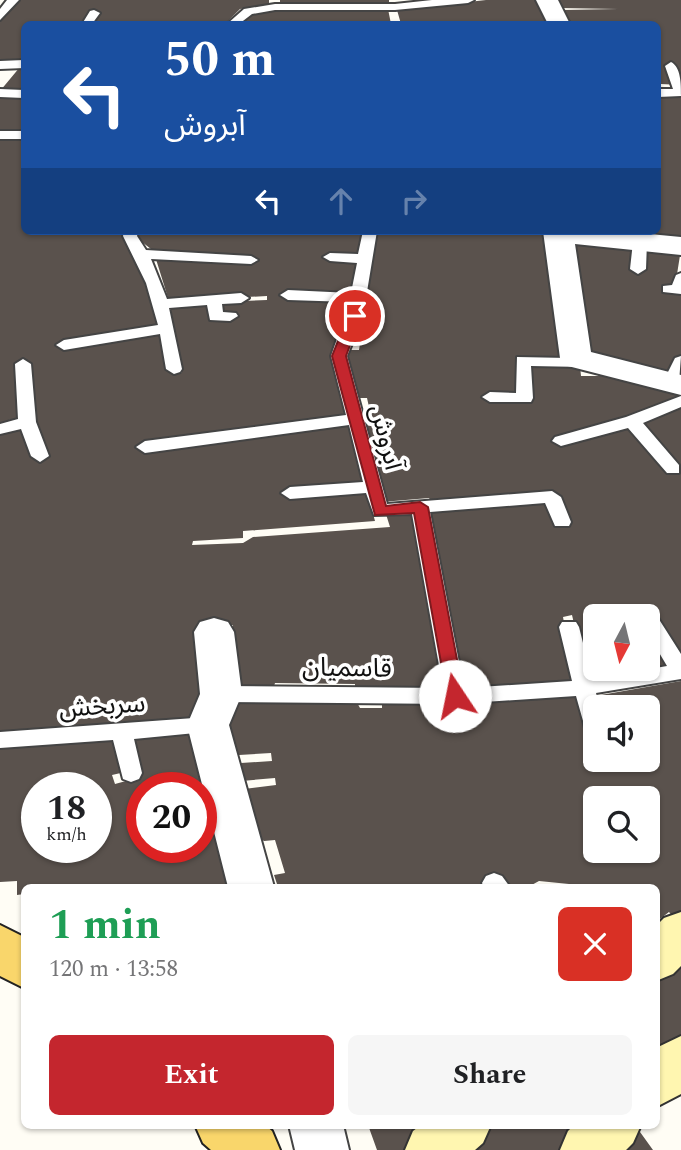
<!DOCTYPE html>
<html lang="en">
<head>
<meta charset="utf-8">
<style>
  body { margin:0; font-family:Spectral,"Noto Sans Arabic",serif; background:#f6f6f6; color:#202124; height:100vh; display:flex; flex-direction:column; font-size:26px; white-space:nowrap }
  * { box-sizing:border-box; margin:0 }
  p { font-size:23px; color:#757577 }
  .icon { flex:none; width:38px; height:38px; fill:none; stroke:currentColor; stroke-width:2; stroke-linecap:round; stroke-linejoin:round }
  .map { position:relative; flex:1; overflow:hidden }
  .drawer { position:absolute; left:21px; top:884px; width:639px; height:245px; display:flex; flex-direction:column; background:#fff; border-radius:10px; box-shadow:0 2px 5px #0004 }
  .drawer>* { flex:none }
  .banner { position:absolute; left:21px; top:21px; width:640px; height:214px; border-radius:10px; box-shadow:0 2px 5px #0004; background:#1a4fa0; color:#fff; overflow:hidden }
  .needle { width:46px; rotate:187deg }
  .controls { position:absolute; left:583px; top:604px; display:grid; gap:14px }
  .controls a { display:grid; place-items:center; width:77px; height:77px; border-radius:10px; background:#fff; box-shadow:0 2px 5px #0004; font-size:35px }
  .speed { position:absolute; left:21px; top:772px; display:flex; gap:14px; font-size:35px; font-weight:700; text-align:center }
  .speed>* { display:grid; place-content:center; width:91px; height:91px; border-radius:50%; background:#fff; box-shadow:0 2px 5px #0004; line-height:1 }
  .speed small { font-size:18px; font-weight:400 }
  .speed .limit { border:10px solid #d22; background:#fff; color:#111 }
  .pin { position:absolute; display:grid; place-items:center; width:60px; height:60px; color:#fff; margin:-30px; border:4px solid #fff; border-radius:50%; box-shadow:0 2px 7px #0007 }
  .me { position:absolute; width:77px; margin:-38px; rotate:349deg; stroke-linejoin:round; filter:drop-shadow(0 0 5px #0008) }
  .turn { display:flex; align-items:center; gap:24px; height:147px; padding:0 28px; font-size:32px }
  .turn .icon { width:91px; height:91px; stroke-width:2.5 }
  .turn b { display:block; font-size:49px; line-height:60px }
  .lanes { display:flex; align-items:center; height:66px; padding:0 28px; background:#0003; justify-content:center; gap:35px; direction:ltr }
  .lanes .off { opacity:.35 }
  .round { display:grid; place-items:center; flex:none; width:74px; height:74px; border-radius:10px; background:#f6f6f6 }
  .overview { display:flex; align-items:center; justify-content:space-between; height:119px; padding:0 28px }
  h1 { font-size:42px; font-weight:700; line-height:52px; color:#1e9e55 }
  .cta { display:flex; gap:14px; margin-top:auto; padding:14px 28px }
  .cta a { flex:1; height:80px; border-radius:10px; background:#c4262e; color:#fff; font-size:28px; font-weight:700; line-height:80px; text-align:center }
  .cta a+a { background:#f6f6f6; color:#202124 }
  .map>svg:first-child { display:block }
  .building { fill:#5a524d; fill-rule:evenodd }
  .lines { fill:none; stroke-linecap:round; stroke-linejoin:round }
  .service-casing { stroke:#444; stroke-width:4 }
  .minor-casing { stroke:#444; stroke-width:4 }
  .secondary-casing { stroke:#333; stroke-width:4 }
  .primary-casing { stroke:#222; stroke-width:4 }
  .service { fill:#fff; fill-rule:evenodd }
  .minor { fill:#fff; fill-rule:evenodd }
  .secondary { fill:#fff6b0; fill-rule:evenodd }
  .primary { fill:#f9d66b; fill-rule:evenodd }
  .route { fill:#c4262e; stroke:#7f191e; stroke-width:2 }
  .labels { text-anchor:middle; stroke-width:7; stroke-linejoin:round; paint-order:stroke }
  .street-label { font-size:26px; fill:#111; stroke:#fff }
</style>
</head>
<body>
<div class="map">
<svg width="681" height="1150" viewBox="0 0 681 1150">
  <rect width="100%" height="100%" fill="#fffdf5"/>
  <!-- building -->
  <path class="building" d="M17,0H269V5L240,9L227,22L231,24H91L98,12H91L84,24H24V61L0,63V20Z
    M280,0H389V2L382,3L383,6H280Z
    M486,0H541L539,5L548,24H401L397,10Z
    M558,0H681V85L661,84L658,81V24H567L562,10L618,9L559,8Z
    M275,9H388L391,24H239L254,12Z
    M24,66V92L0,91L20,67Z
    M0,94L24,95V130L0,129Z
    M681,95V243L600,231H658V96Z
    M0,137H24V231H128L126,242L145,253L162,326L59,343L60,347L163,332L171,373H182L170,306L210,303L220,314L218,302L267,300V296L169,301L155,256L257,262L258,258L151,249L133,235L134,231H366L360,257L325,255L324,259L360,261L351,301L333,355L346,417L298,420L299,424L140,445L142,453L349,426L375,521L243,531V538L193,541L192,545L243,543L253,537L390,527L385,511L417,510L447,691L355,690V684L275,683L273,689L227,686L233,625L222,626L215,695L191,722L64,733V726L0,732V431L23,424V417L9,420L10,425L0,427Z
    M377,231H555L572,361L520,357L521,396L486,395V401L533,402L528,362L580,366L581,376H609L681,392V396L630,418L553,440L558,445L630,425L669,474L681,471V661L649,605L637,606L643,616H595V668H648V625L671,668L587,679L572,615L563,617L575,683L462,689L453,657L438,545L426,510L549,501L559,525L571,524L556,493L432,503L429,498L382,502L364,426L373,425L367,398H355L345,350H359Z
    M569,235L681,249L675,287L681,291V359L666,377L587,357Z
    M681,405V470L639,422Z
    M681,681V927L669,912L656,922V887H573L569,884L539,881L528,887H278L274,875L285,873L275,840L264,841L249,830L236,790L276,785L275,778L230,782L226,764L272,761L271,753L222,756L229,699H355L360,708H382V701L577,694L592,748L595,747V760H648V707H598L595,696ZM595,798H648V850H595Z
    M197,732L251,887H24V894L17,895V881L0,882V746L119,739L125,772L112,775L115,784L137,778L129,738ZM37,788H96V847H37ZM142,788H201V847H142Z
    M681,938V1089L656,1065V963Z
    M368,1125H635L653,1150H377Z"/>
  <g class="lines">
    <!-- service casing -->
    <g class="service-casing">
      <path id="service" d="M7,0H19L0,20V9Z
        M432,0H474L468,3L395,10H275L252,14L239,24H227L244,9L275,4H395Z
        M94,10L100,13L92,24H82L90,11Z
        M24,60V68L0,69V61Z
        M671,62C681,67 681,84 681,96L658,97V89H673L665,66Z
        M0,89L24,90V98L0,97Z
        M0,131H24V139H0Z
        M124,231H138L137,236L146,250L251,256L258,260L251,264L151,259L167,299L241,293L249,298L241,303L222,304L223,312L236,313L238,316L230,321L210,320L207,305L169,308L182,369L180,372L174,374L166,369L160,334L64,350L56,345L64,340L158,325L146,283L123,236Z
        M363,231H377L363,316L347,356L387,504L552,491L561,497L571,522L569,526H555L545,503L430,512L464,688L572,681L559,627L562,622H576L579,627L592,679L667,666L648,634V616H639L648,611L655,613L681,654V679L596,693L600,707H595V737L587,735L576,696L455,704L221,702L214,700L211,694L214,688L221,686L443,688L412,514L374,515L366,493L290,499L281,493L290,487L363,482L349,425L145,453L136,447L145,441L346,415L331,356L350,302L288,300L280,295L288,290L351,293L357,263L330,261L323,257L330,253L358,254Z
        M640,238L647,242L646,269L638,274L630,269L633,242Z
        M681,273V294L663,292V286L672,285L676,275Z
        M576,353L584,358L583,367L531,366L533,398L531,402H490L482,397L490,392L516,393L517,357L568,358Z
        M681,356L679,382L677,386H665L663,382L675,358Z
        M23,359L31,364L36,422L49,456L40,462L31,456L21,429L0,434V424L18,419L15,364Z
        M681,396V407L643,423L679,465V473H667L628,428L561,446L552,441L555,437L626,417Z
        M208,717L216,719L219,725L216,731L134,739L142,773L139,779L131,782L123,779L113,740L0,748V732Z
        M494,873L502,876L510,887H484L482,883L486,876Z"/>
    </g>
    <!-- minor casing -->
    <g class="minor-casing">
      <path id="minor" d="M536,0H558L570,24H548Z
        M543,231H618L681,237V255L575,244L591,352L681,375V395L564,365L560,358Z
        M214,618L228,622L234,632L242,694L229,725L274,887H228L187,725L200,694L194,632L200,622Z
        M289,1125H343L349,1150H295Z"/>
    </g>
    <!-- secondary casing -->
    <g class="secondary-casing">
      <path id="secondary" d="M681,912V966L673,974L656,981V926L664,918Z
        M681,1036V1094L656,1107V1048Z
        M421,1125H491L483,1143L475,1150H405L413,1131Z
        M574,1125H641L633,1143L626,1150H560L568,1131Z"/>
    </g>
    <!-- primary casing -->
    <g class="primary-casing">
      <path id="primary" d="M0,925L24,937V988L0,976Z
        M195,1125H265L272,1131L280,1150H211L203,1143Z"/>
    </g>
    <!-- service -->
    <use href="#service" class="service"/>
    <!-- minor -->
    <use href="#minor" class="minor"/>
    <!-- secondary -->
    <use href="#secondary" class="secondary"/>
    <!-- primary -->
    <use href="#primary" class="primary"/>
  </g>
  <!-- route -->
  <path class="route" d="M355,312L361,316L346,356L386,506L420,502L428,507L464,696L455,703L447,696L414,513L375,515L332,356L348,316Z"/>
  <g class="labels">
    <!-- street labels -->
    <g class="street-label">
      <text transform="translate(387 437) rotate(76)" y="9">آبروش</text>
      <text transform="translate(347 667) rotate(1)" y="9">قاسمیان</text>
      <text transform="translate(102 705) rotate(-4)" y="9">سربخش</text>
    </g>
  </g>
</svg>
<div class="controls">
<a><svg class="needle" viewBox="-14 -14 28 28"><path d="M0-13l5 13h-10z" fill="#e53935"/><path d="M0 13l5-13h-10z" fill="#757577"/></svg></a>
<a><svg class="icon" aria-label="sound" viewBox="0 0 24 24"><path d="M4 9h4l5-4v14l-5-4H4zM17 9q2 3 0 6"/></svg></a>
<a><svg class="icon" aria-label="search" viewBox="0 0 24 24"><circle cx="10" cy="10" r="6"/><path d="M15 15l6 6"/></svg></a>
</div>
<div class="speed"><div>18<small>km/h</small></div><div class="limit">20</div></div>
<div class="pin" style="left:355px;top:316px;background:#d93025"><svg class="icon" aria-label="arrive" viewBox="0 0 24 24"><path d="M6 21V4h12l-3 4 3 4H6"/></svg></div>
<svg class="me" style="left:455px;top:696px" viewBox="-20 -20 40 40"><circle r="19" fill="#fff"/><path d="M0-13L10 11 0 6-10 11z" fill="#c4262e"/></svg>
<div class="banner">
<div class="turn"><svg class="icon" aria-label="left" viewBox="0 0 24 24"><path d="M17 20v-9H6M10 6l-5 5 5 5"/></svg><div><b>50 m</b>آبروش</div></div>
<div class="lanes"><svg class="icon" aria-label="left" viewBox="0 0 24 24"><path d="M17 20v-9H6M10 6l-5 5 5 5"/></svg><svg class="icon off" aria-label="ahead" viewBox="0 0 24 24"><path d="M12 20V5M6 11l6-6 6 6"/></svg><svg class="icon off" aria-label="right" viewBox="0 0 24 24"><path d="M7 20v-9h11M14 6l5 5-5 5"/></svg></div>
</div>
<section class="drawer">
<div class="overview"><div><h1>1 min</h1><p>120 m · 13:58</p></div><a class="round" style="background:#d93025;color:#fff"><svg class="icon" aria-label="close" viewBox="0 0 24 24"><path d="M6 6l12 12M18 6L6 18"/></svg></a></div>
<div class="cta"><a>Exit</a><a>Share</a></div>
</section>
</div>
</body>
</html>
